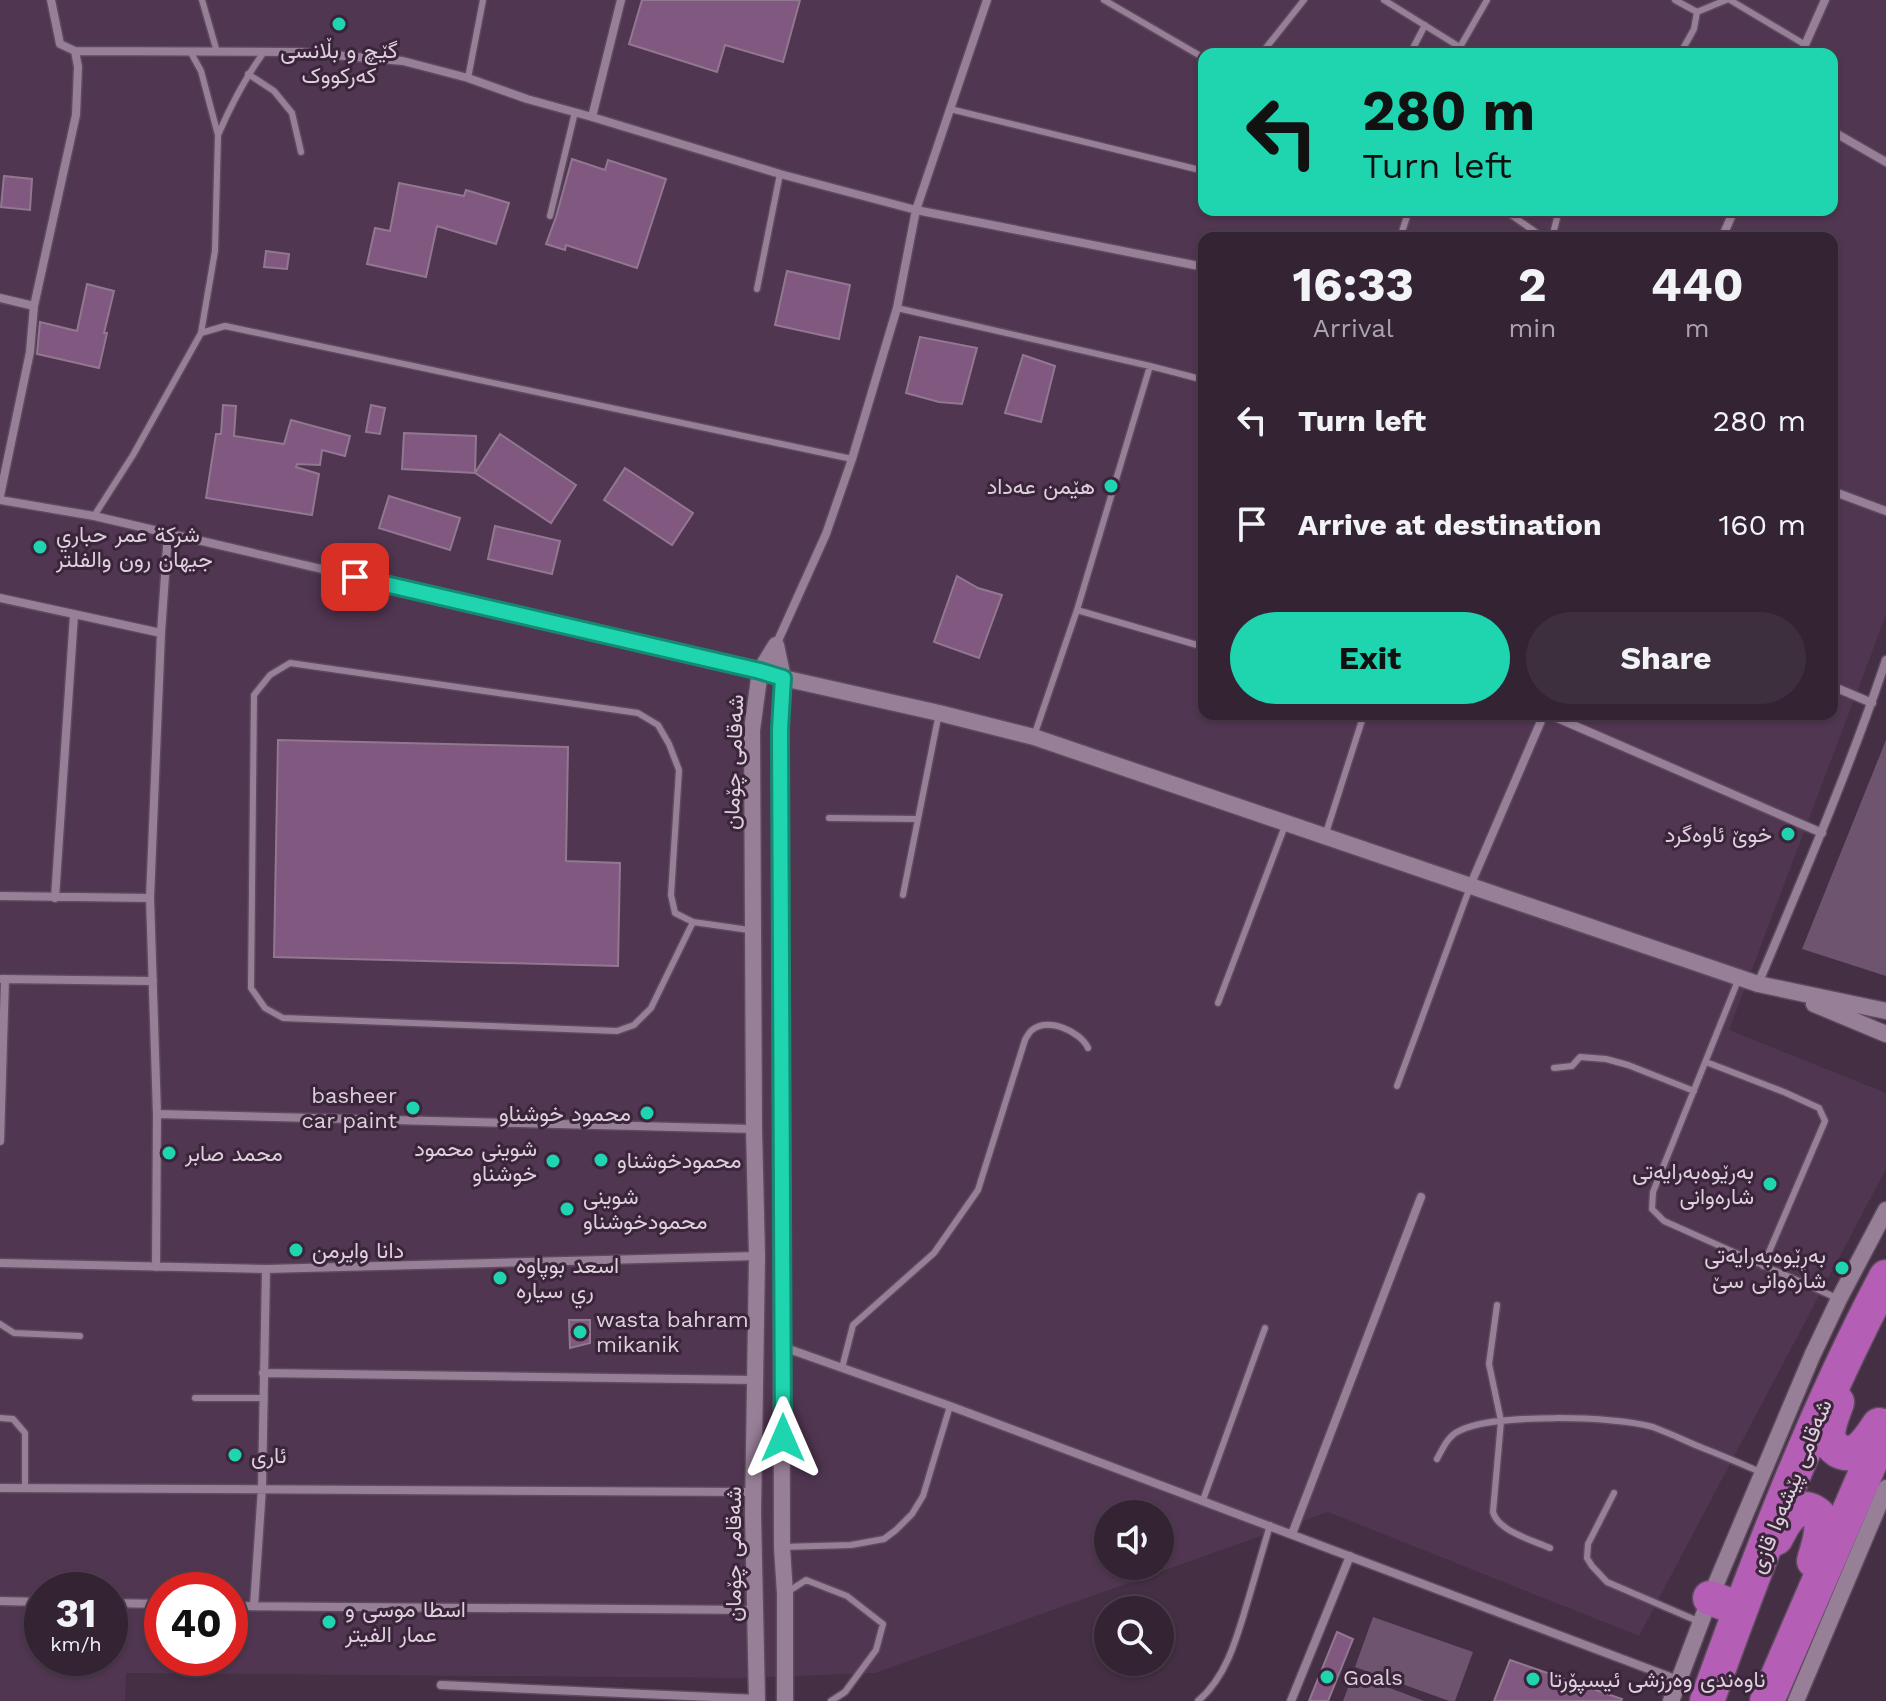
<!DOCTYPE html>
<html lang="en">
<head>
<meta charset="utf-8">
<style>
  body { margin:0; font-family:"Work Sans",Vazirmatn,sans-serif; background:#3e2f3f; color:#f1f3f6; height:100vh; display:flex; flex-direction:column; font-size:30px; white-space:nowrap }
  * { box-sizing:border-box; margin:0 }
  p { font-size:26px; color:#a9a4ac }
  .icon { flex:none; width:44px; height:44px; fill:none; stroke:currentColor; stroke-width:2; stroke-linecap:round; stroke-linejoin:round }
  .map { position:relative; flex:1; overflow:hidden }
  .sheet { position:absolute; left:1198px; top:232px; width:640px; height:488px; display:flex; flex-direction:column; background:#332333; border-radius:16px; box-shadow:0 2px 6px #0004,0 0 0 2px #4e404e }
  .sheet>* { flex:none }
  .banner { position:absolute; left:1198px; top:48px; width:640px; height:168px; border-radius:16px; box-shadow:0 2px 6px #0004,0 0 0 2px #4e404e; background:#1fd5b0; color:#111; overflow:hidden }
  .fabs { position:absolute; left:1094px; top:1500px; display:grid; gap:16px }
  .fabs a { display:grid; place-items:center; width:80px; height:80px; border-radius:50%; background:#332333; box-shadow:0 2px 6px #0004,0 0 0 2px #4e404e; font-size:40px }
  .speed { position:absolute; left:24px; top:1572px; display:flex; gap:16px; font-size:40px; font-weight:700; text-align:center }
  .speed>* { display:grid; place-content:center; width:104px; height:104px; border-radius:50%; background:#332333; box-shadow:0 2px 6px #0004,0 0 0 2px #4e404e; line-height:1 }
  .speed small { font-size:20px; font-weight:400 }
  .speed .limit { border:12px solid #d22; background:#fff; color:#111 }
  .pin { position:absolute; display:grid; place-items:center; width:68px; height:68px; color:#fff; margin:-34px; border-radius:16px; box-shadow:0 4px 12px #0006 }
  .me { position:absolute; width:88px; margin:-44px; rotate:0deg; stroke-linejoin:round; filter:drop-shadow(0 0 6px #0008) }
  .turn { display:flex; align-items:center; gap:28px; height:168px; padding:0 32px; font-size:36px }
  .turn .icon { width:104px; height:104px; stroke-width:2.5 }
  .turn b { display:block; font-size:56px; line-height:68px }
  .eta { display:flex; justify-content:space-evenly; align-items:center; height:136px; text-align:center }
  .eta b { font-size:48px; font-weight:700; line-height:56px }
  .action { display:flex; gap:16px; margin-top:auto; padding:16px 32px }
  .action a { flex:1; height:92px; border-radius:48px; background:#1fd5b0; color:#111; font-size:32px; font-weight:700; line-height:92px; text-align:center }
  .action a+a { background:#3e2f3f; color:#f1f3f6 }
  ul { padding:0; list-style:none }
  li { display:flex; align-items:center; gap:24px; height:104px; padding:0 32px }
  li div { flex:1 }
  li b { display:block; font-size:30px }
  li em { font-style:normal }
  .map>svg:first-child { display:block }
  .built { fill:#513651; fill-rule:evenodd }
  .green { fill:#6e546e }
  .building { fill:#805880; stroke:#917890; stroke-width:2 }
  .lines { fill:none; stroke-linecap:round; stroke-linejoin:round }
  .lane-casing { stroke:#5c4b5c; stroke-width:9 }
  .street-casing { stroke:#5c4b5c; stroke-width:11 }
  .secondary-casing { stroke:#5c4b5c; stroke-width:19 }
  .highway-casing { stroke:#5c4b5c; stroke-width:37 }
  .lane { stroke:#987f98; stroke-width:6 }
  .street { stroke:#987f98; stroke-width:8 }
  .secondary { stroke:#987f98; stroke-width:16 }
  .highway { stroke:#b45eb5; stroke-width:34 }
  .route-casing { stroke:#148a72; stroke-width:20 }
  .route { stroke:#1fd5b0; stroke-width:14 }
  .poi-dot { fill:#1fd5b0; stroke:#3a253a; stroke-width:3 }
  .labels { text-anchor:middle; stroke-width:6; stroke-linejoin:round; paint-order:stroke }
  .poi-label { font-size:22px; fill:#ddcfdc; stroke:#3a253a; text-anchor:start }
  .street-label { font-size:22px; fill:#ddcfdc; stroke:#3a253a }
</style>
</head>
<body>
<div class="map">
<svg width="1886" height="1701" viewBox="0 0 1886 1701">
  <rect width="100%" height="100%" fill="#442f44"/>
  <!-- built -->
  <path class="built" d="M0,0H1886V615L1729,1030L1886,1093V1169L1639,1636L1328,1512L875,1673L740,1678L126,1673L125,1701H0ZM1204,54H1832V210H1204ZM1204,238H1832V714H1204ZM1108,1514H1160V1566H1108ZM42,1590H110V1658H42ZM162,1590H230V1658H162Z"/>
  <!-- green -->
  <path class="green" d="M1886,740V976L1802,949Z
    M1373,1617L1473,1652L1455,1701H1449L1355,1667Z
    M1353,1674L1424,1701H1343Z"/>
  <!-- building -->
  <path class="building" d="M642,0H800L783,62L725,45L717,72L629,44Z
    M572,159L605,170L608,160L666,179L637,268L566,245L565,250L546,244L556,217Z
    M4,176L32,179L30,210L1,207Z
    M399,183L464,196L466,190L509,203L496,244L437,226L426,277L367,264L375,228L390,231Z
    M266,251L289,254L287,269L264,267Z
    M787,271L850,285L839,339L775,325Z
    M87,284L114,291L104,333H107L99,368L37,354L40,322L77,331Z
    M920,337L977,348L962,404L939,402L906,393Z
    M1023,355L1055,366L1041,422L1005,413Z
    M223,405L236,406L234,436L284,444L291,420L350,436L345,456L322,450L320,465L297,464L296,467L319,474L312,515L206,498L216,434H221Z
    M371,405L385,408L380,434L366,432Z
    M404,433L476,436L475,473L402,469Z
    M500,434L576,485L551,523L475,473Z
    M625,468L693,513L672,545L604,500Z
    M389,496L460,518L450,550L379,528Z
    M495,526L560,541L552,574L488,559Z
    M957,576L978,588L1002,595L979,658L934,642Z
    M278,740L568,747L566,861L620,863L618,966L274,957Z
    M569,1320H590V1343L570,1348Z
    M1337,1632L1353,1639L1328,1701H1309Z
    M1510,1660L1622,1699L1621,1701H1494Z"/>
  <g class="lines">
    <!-- lane casing -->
    <g class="lane-casing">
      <path id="lane" d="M202,0L217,52
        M1104,0L1204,58
        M1384,0L1471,54
        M1675,0L1697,12L1694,29L1680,54
        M1730,0L1804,44
        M1697,12L1726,0
        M1460,47L1487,0
        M1261,54L1304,0
        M1410,54L1425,25
        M248,74L274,91L292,113L301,152
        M468,78L483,0
        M950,109L1204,171
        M218,135C231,105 245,78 264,52
        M1504,210L1544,238
        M550,216L575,112
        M1400,238L1409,210
        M1552,238L1559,210
        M757,289L780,174
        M897,308L1150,366L1204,380
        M201,333L225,326L852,459
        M94,516L133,455L201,333L215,251L218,135L201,71L190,51
        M1077,610L1204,647
        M1034,736L1077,610L1150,366
        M829,818L918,819
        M1325,836L1364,714
        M903,895L939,713
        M693,922L651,1008L634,1025L617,1031L283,1018L265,1008L251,988L254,695L270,675L290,663L638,713L658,725L669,744L679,770L671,895L675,913L693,922L749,930
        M1739,978L1653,1192L1652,1209L1664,1221L1839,1299
        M1218,1003L1286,823
        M1706,1062L1784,1092L1819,1108L1825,1121L1763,1266
        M1554,1068L1572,1066L1580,1057L1606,1059L1628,1065L1694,1091
        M1397,1086L1470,887
        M1497,1305L1489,1364L1501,1421L1493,1512C1498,1531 1532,1540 1550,1548
        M0,1324L14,1333L80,1336
        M842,1368L853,1325L934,1253L978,1190L1025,1040C1025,1039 1031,1030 1032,1030C1049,1017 1081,1032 1088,1048
        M195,1398H263
        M0,1418L13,1419L25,1433V1488
        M1437,1459C1443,1448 1448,1436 1459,1431C1493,1413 1616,1416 1653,1427C1666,1432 1680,1438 1693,1444C1715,1453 1738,1462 1760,1472
        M1614,1493L1588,1544L1587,1558L1592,1566L1607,1582L1700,1622
        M1203,1500L1265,1328
        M782,1547L851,1545L884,1539L896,1530L912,1514L923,1496L950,1406
        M786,1593L806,1580L847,1596L883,1624L876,1650L845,1692L831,1701
        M1198,1701C1228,1676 1238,1633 1249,1597C1256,1573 1263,1549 1270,1525"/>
    </g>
    <!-- street casing -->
    <g class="street-casing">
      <path id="street" d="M51,0L60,44L75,51L298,52L403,61L468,78L527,99L592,117L780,174L916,210L1204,267
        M1801,54L1825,0
        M592,117L621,0
        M1832,131L1886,162
        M1722,238L1734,210
        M0,298L34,306
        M1832,491L1886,511
        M0,496L30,352L34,306L76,115L78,67L75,51
        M0,500L94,516L760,671L783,678
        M0,598L161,633
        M776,645L826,534L852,459L897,308L916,210L987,0
        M1832,686L1872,703
        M1548,714L1822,833
        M1470,886L1544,714
        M0,896L150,898
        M55,898L74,615
        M2,979L153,981
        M1758,984C1803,877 1849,770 1886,660
        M157,1114L753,1129
        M0,1141L5,980
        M0,1263L266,1269L757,1256
        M156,1267L157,1114L150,898L161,633L168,533
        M783,1347L950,1406L1678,1680
        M263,1373L755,1380
        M0,1488L753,1492
        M1292,1534L1421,1197
        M0,1601L42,1602
        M110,1603L162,1604
        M230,1606L754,1610
        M254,1606L262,1488L266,1269
        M441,1685L757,1699
        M1291,1701L1350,1556"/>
    </g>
    <!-- secondary casing -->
    <g class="secondary-casing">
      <path id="secondary" d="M776,645L783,678L780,729L782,1547L785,1594V1701
        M783,678L939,713L1034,737L1758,984L1886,1011
        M1814,1004L1886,1034
        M757,1701L753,1513L757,1256L754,1129L752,730L760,671L776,645
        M1671,1701L1710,1598L1812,1356L1839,1299L1886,1210
        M1796,1701L1886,1488"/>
    </g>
    <!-- highway casing -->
    <g class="highway-casing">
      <path id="highway" d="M1837,1402C1834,1412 1828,1424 1828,1435C1829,1442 1833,1447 1839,1451C1858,1460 1870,1438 1879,1425
        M1776,1538C1783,1524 1794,1501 1814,1512C1819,1515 1820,1516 1821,1522C1823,1535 1817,1549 1814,1561
        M1710,1598L1740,1609
        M1707,1701C1759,1557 1814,1413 1886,1277
        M1767,1701L1886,1426"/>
    </g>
    <!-- lane -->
    <use href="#lane" class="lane"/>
    <!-- street -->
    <use href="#street" class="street"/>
    <!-- secondary -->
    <use href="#secondary" class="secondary"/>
    <!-- highway -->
    <use href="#highway" class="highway"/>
  </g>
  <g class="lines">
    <!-- route casing -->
    <g class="route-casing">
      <path id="route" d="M355,577L760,671L783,678L780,729L783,1438"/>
    </g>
    <!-- route -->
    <use href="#route" class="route"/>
  </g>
  <!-- markers -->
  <g class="poi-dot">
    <circle cx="339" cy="24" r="8"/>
    <circle cx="1111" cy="486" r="8"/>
    <circle cx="40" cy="547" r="8"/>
    <circle cx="1788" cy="834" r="8"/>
    <circle cx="413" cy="1108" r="8"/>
    <circle cx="647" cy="1113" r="8"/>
    <circle cx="169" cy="1153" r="8"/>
    <circle cx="601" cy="1160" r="8"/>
    <circle cx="553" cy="1161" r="8"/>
    <circle cx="1770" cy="1184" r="8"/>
    <circle cx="567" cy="1209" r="8"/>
    <circle cx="296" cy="1250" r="8"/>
    <circle cx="1842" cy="1268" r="8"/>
    <circle cx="500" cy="1278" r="8"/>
    <circle cx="580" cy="1332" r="8"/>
    <circle cx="235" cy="1455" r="8"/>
    <circle cx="329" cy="1622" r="8"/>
    <circle cx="1327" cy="1677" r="8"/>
    <circle cx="1533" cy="1679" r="8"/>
  </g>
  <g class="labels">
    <!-- poi labels -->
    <g class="poi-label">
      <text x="339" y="58" text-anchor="middle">گێچ و بڵانسی<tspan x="339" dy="25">کەرکووک</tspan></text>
      <text x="1095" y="494" text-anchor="end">هێمن عەداد</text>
      <text x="56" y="542">شركة عمر حباري<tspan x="56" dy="25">جيھان رون والفلتر</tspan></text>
      <text x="1772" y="842" text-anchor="end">خوێ ئاوەگرد</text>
      <text x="397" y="1103" text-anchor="end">basheer<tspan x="397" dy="25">car paint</tspan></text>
      <text x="631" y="1121" text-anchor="end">محمود خوشناو</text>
      <text x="537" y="1156" text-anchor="end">شوينى محمود<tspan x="537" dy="25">خوشناو</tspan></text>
      <text x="185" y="1161">محمد صابر</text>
      <text x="617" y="1168">محمودخوشناو</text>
      <text x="1754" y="1179" text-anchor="end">بەرێوەبەرایەتی<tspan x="1754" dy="25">شارەوانی</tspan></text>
      <text x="583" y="1204">شوينى<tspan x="583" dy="25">محمودخوشناو</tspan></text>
      <text x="312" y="1258">دانا وایرمن</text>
      <text x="1826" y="1263" text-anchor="end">بەڕێوەبەرایەتی<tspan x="1826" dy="25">شارەوانی سێ</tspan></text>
      <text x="516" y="1273">اسعد بوپاوه<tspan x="516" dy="25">ري سياره</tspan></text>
      <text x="596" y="1327">wasta bahram<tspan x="596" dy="25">mikanik</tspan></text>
      <text x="251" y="1463">ئارى</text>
      <text x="345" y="1617">اسطا موسى و<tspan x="345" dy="25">عمار الفيتر</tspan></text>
      <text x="1343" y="1685">Goals</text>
      <text x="1549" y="1687">ناوەندی وەرزشی ئیسپۆرتا</text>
    </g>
    <!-- street labels -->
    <g class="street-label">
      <text transform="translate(733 762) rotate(-88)" y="8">شەقامی چۆمان</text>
      <text transform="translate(1790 1486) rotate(-68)" y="8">شەقامی پێشەوا قازی</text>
      <text transform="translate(733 1554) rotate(-90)" y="8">شەقامی چۆمان</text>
    </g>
  </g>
</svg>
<div class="fabs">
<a><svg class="icon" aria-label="sound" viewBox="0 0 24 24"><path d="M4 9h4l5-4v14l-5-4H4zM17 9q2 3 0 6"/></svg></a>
<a><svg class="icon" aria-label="search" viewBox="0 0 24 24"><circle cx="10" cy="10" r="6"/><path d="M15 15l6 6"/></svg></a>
</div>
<div class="speed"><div>31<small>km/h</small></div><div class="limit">40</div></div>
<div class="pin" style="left:355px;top:577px;background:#d93025"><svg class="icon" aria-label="arrive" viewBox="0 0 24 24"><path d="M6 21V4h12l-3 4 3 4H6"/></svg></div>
<svg class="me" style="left:783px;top:1438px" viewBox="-20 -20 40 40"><path d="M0-17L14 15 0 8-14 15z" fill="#1fd5b0" stroke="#fff" stroke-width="4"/></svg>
<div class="banner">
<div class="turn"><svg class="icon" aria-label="left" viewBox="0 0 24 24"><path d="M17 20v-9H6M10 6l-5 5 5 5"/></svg><div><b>280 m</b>Turn left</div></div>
</div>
<section class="sheet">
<div class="eta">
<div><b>16:33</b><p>Arrival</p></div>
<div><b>2</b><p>min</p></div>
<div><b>440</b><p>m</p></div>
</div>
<ul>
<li><svg class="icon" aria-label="left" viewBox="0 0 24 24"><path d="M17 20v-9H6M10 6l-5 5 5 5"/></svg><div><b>Turn left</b></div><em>280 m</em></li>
<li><svg class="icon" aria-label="arrive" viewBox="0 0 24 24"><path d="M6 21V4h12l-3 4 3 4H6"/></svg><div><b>Arrive at destination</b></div><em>160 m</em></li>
</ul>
<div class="action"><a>Exit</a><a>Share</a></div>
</section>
</div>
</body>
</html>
